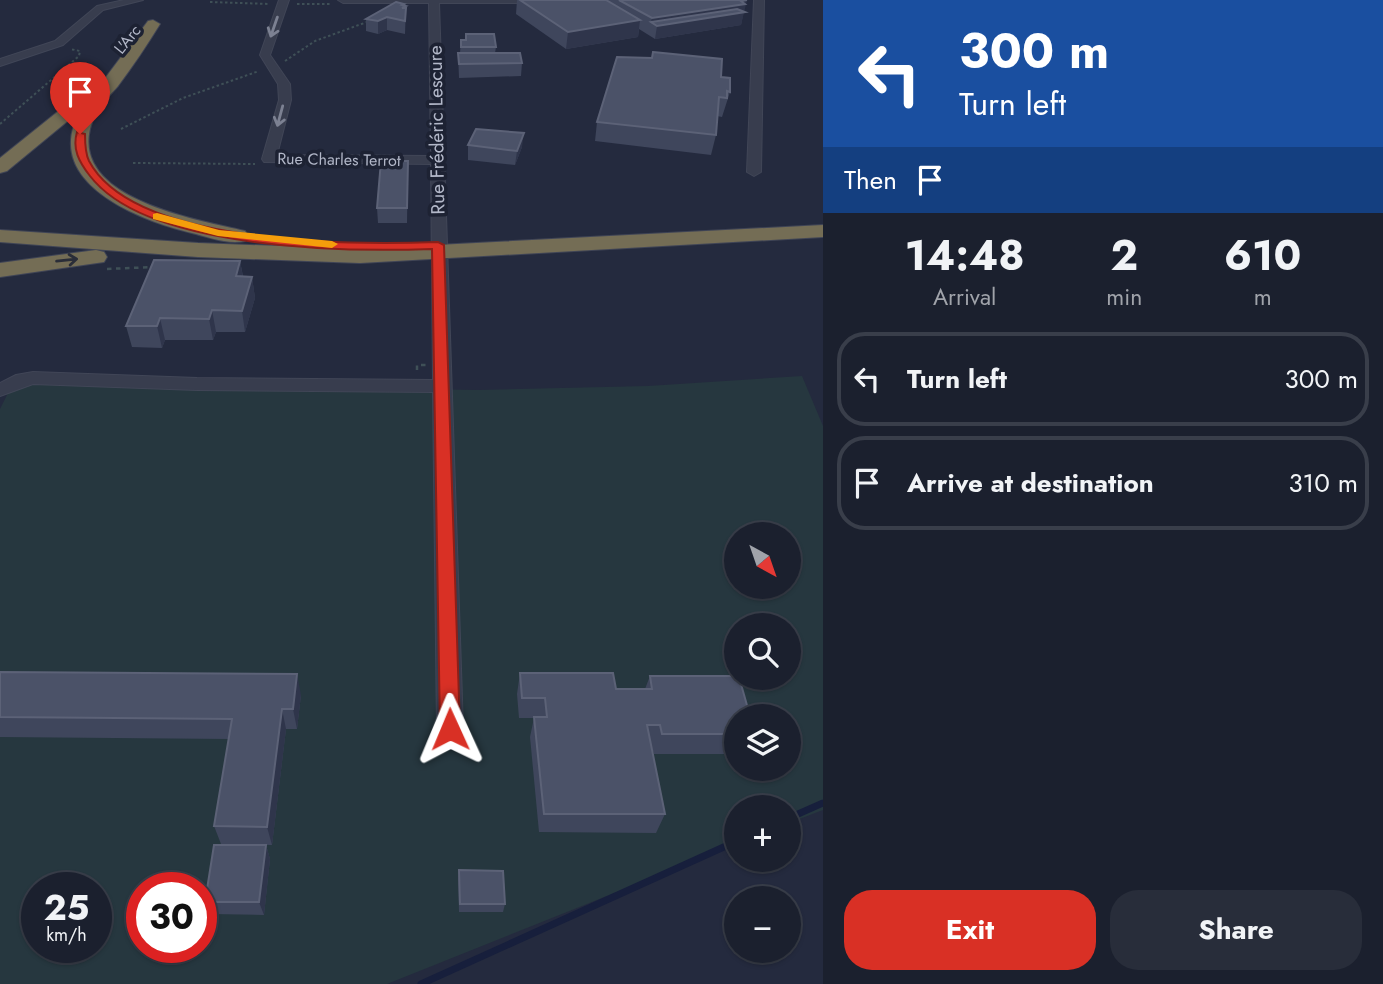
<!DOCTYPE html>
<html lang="en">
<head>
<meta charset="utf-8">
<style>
  body { margin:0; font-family:Jost,sans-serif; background:#282d3a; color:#f1f3f6; height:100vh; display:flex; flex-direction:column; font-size:26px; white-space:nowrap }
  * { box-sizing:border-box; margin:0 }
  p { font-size:23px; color:#a0a3aa }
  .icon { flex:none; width:38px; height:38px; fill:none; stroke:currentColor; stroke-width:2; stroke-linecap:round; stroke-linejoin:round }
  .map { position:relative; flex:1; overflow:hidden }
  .details { display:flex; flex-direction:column; background:#1b202e; width:560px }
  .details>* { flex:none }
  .banner { background:#1a4fa0; color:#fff; overflow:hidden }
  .needle { width:46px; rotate:140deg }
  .controls { position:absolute; left:724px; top:522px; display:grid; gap:14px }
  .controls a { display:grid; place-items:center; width:77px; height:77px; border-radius:50%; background:#1b202e; box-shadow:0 2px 5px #0004,0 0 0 2px #393e4a; font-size:35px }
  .speed { position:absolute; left:21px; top:872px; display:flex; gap:14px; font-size:35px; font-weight:700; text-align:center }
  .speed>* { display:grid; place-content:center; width:91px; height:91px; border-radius:50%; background:#1b202e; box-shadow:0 2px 5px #0004,0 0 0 2px #393e4a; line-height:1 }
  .speed small { font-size:18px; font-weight:400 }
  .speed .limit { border:10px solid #d22; background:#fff; color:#111 }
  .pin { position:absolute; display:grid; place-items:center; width:60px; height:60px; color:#fff; margin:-72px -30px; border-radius:50% 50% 50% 0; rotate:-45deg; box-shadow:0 0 7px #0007 }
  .pin .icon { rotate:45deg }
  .me { position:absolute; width:77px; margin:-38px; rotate:359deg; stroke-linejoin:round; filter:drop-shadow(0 0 5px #0008) }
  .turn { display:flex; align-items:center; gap:24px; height:147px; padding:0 21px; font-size:32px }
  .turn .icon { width:91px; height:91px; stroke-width:2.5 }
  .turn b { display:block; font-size:49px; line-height:60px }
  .then { display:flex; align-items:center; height:66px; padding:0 21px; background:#0003; gap:14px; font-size:26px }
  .eta { display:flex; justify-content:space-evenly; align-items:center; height:119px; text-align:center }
  .eta b { font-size:42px; font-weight:700; line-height:49px }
  .cta { display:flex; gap:14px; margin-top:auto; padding:14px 21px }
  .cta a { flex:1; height:80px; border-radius:28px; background:#d93025; color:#fff; font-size:28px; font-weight:700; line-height:80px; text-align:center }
  .cta a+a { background:#282d3a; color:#f1f3f6 }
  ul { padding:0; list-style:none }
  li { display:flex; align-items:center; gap:21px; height:94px; margin:0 14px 10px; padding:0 7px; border:4px solid #393e4a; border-radius:28px }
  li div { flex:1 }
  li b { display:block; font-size:26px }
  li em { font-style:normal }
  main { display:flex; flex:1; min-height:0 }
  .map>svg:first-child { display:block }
  .green { fill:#26373f; fill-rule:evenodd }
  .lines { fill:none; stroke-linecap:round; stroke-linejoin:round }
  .stream { stroke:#171f3c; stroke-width:7 }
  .minor-casing { stroke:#414657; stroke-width:2 }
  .highway-casing { stroke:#404556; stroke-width:2 }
  .path-far1 { stroke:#3f5057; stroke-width:2; stroke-dasharray:2.5 2.5; stroke-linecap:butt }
  .path { stroke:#3f5057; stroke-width:2.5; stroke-dasharray:4.5 4.5; stroke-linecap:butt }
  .minor { fill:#383d4e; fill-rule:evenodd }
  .highway { fill:#746d55; fill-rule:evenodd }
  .wall { fill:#3f465c }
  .shaded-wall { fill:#2f354b }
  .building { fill:#4b5268; stroke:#5c6277; stroke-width:2 }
  .oneway { stroke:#7c8192 }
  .oneway2 { stroke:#2a2d38 }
  .route { fill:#d93025; stroke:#8d1f18; stroke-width:2 }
  .slow { fill:#f59e0b }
  .labels { text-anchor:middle; stroke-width:7; stroke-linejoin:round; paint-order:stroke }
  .far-street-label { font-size:16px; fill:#b3b8c9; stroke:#1d2233 }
  .street-label { font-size:19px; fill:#b3b8c9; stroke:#1d2233 }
</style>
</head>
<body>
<main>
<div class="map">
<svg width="823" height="984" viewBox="0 0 823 984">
  <rect width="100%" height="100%" fill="#242a3e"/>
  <!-- green -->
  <path class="green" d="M802,376L823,426V810L789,823V807H737V844L387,984H0V409L9,391L25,384L44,383L478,390L648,386ZM737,534H789V586H737ZM737,625H789V677H737ZM737,716H789V768H737ZM37,887H96V947H37ZM142,887H201V947H142Z"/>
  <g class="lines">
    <!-- stream -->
    <path class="stream" d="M789,818L823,803
      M421,984L737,841"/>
    <!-- minor casing -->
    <g class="minor-casing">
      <path id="minor" d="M124,0H143L103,10L63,45L0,66V59L55,41L97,6Z
        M279,0H289L270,55L290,84L291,100L277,155L431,156L429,3H343L338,0H533L528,3H439L463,729L459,737L450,741L441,737L437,729L433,392L197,390L33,384L0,396V383L16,375L33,372L197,378L433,380L431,164L264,162L262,159L279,100L278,84L260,55Z
        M754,0H764L761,172L754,176L747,172Z"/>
    </g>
    <!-- highway casing -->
    <g class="highway-casing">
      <path id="highway" d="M153,20L160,24C147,45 133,66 118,86C110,95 101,104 95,115C57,197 194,219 245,231L248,236L245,241C228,245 208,237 192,233C139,220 39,182 81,110L7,171L0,173V158L86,89H97L148,21Z
        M823,225V237L360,263L198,257L0,242V230L198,243L360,249Z
        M96,250L104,252L107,257L104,262L0,277V263Z"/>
    </g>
    <!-- path-far1 -->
    <path class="path-far1" d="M210,2L269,4
      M297,4H332
      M285,61L315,41L367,22
      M0,124L79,56L80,51L70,49
      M121,129L183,98L259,71
      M133,163L255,164"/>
    <!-- path -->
    <path class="path" d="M107,269L153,267
      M417,370V365H426"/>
    <!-- minor -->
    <use href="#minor" class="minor"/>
    <!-- highway -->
    <use href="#highway" class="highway"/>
  </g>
  <!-- wall -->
  <path class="wall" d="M517,0H746L741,25L655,39L639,29L638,37L566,49L516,14Z
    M404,4V5L406,6L405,34L387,30L378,34L366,31V19Z
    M466,34L496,47L495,53L522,63L521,76L459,78L458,53H460L461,40H465Z
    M721,74L730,92L722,117L717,116L716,135L711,155L595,141L597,122Z
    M468,145L522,147L515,165L468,160Z
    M408,161L407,223H378L377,208Z
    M240,261L243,276L252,277L255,298L245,332H216L213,340H165L162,348L132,347L126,326Z
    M0,672L301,695L297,729H286L272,845L221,844L214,826L229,739L0,737Z
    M520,673L616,689H645L650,676L737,716V754H654L651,745L665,814L656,833L539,832L530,737L534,718H519L517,694Z
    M266,845L270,859L264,915L211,914L205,902Z
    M459,870L505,904L503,912H459L458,879Z"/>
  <!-- shaded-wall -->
  <path class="shaded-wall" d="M747,0L741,25L655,39L657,26L651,22L652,18Z
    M387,17V30L378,34V21Z
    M640,20L638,37L566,49L568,32Z
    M524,133L522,147L515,165L517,151Z
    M240,261L244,283L236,276Z
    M252,277L255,298L245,332L242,311Z
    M212,310L216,332L213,340L209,319Z
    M160,318L165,340L162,348L157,326Z
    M297,674L301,695L297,729L293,709Z
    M282,709L286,729L272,845L267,827Z
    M266,845L270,859L264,915L259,902Z"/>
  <!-- building -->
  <path class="building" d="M520,0H606L640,20L568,32Z
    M619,0H747L741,1L745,4L652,18Z
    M396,2L404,4L402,5L406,6L402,8H406L405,21L387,17L378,21L366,19Z
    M737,9L745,12L657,26L651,22Z
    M466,34H494L496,47H461V40H466Z
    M653,52L722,59L721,77L730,78V92L727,91V98L719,97L716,135L597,122L617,57L652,58Z
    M458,53H520L522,63L459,64Z
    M476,129L524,133L517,151L468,145Z
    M381,161H408L407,208H377Z
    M154,260L240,261L236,276L252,277L242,311L212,310L209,319L160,318L157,326H126Z
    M0,672L297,674L293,709H282L267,827L214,826L232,719L0,717Z
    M520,673H613L616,689H652L650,676H737V677H739L750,716H737V734H662L660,725H647L665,814H544L534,717H547L545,698H522Z
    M214,845H266L259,902H205Z
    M459,870L503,871L505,904H460Z"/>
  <!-- one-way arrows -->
  <defs><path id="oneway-shaft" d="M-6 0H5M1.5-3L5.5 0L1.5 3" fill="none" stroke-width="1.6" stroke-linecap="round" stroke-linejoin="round" transform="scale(1.75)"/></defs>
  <g class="oneway">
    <use href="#oneway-shaft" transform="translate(274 27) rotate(109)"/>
    <use href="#oneway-shaft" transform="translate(280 116) rotate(105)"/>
  </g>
  <use class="oneway2" href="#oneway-shaft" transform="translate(67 260) rotate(-6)"/>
  <!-- route -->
  <path class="route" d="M77,132L85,134C85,143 85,153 89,161C134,246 353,245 438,242L444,245L460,729L457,735L450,738L443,735L440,729L432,249C345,252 147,250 90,176C79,162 72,149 77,132Z"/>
  <!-- slow -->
  <path class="slow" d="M157,213L219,230L332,241L338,244L332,248L218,236L153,219V214Z"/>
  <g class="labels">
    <!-- far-street labels -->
    <g class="far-street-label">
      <text transform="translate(127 39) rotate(-51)" y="6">L'Arc</text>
      <text transform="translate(339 159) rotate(1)" y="6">Rue Charles Terrot</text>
    </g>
    <!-- street labels -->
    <g class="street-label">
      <text transform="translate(436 130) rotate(-91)" y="7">Rue Frédéric Lescure</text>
    </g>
  </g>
</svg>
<div class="controls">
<a><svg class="needle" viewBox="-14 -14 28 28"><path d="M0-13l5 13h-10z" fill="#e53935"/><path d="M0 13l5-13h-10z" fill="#a0a3aa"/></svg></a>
<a><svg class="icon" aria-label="search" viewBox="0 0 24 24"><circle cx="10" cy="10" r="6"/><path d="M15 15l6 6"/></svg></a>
<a><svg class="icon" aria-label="layers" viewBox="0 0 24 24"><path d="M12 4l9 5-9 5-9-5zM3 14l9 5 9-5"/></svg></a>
<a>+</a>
<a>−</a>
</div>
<div class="speed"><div>25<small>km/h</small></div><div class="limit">30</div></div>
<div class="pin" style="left:80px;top:134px;background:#d93025"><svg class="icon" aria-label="arrive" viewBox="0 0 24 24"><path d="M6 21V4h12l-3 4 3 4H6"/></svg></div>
<svg class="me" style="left:450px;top:729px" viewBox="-20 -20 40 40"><path d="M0-17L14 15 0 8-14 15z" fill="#d93025" stroke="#fff" stroke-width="4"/></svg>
</div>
<section class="details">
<div class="banner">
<div class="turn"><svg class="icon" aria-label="left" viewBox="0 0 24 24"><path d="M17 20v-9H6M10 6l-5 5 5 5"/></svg><div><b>300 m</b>Turn left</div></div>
<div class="then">Then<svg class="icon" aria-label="arrive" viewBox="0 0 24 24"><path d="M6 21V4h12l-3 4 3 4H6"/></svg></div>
</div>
<div class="eta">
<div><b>14:48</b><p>Arrival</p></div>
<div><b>2</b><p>min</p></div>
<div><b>610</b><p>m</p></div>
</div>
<ul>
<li><svg class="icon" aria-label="left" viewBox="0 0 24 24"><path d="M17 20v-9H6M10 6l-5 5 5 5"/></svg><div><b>Turn left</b></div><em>300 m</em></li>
<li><svg class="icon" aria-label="arrive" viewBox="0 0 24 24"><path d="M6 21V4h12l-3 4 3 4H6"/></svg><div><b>Arrive at destination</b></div><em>310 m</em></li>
</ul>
<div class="cta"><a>Exit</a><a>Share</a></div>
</section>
</main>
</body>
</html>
